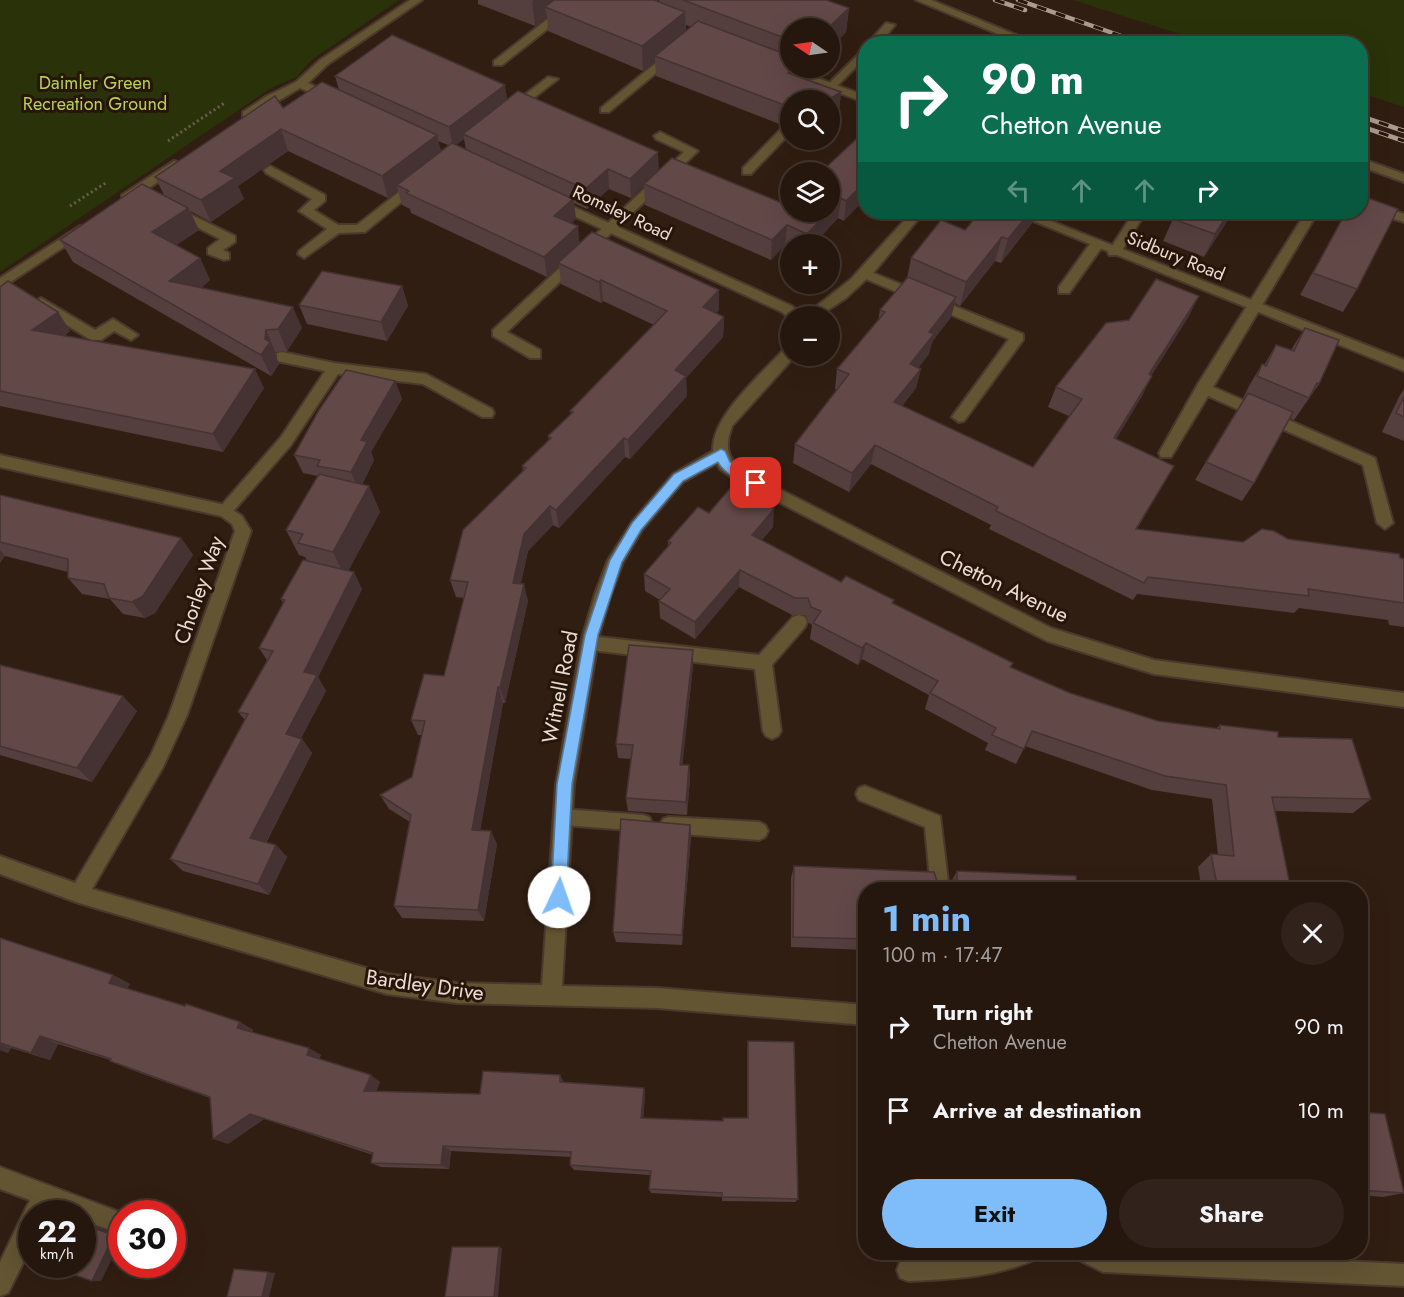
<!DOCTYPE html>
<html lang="en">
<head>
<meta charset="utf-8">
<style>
  body { margin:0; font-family:Jost,sans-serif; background:#31231c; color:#f1f3f6; height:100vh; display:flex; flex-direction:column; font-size:22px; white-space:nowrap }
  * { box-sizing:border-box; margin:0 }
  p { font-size:20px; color:#a39f9e }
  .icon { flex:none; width:33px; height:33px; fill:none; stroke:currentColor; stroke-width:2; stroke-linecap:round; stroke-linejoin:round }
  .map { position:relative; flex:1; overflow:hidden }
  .details { position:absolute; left:858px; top:882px; width:510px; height:378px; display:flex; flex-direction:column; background:#25160e; border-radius:24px; box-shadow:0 6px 24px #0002,0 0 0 2px #42352e }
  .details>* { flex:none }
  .top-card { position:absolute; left:858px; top:36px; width:510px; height:183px; border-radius:24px; box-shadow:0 6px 24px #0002,0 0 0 2px #42352e; background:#0b6e4f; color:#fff; overflow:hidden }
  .needle { width:39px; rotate:283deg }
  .controls { position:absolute; left:780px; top:18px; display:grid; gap:12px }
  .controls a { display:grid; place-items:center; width:60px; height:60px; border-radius:50%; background:#25160e; box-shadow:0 6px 24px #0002,0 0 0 2px #42352e; font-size:30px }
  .speed { position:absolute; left:18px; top:1200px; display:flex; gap:12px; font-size:30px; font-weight:700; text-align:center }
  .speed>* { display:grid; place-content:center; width:78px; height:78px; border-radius:50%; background:#25160e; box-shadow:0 6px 24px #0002,0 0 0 2px #42352e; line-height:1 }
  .speed small { font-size:15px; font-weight:400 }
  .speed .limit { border:9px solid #d22; background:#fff; color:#111 }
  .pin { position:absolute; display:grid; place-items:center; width:51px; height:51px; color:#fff; margin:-26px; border-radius:12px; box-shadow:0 3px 9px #0006 }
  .me { position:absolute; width:66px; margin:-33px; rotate:3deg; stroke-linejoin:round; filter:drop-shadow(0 0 4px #0008) }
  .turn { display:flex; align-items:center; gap:21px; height:126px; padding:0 24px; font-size:27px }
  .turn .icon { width:78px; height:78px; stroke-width:2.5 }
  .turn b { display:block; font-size:42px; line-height:51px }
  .lanes { display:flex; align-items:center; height:57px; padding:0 24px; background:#0003; justify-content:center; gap:30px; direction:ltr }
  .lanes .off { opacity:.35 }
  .round { display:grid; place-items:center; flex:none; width:63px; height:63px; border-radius:32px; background:#31231c }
  .overview { display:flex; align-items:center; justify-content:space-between; height:102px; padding:0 24px }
  h1 { font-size:36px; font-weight:700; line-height:45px; color:#7ebdf9 }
  .action { display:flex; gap:12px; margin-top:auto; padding:12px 24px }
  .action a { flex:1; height:69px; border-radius:36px; background:#7ebdf9; color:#111; font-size:24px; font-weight:700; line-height:69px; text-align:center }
  .action a+a { background:#31231c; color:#f1f3f6 }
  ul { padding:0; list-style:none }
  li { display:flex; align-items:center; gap:18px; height:84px; padding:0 24px }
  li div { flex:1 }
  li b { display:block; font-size:22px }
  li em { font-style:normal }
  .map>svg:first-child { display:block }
  .green { fill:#2a3209 }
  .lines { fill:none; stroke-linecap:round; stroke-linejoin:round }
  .service-casing { stroke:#4b392d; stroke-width:4 }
  .minor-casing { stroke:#4b392d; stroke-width:4 }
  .path { stroke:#6d5c51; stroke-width:3; stroke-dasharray:2 3; stroke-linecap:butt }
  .service { fill:#635432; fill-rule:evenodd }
  .minor { fill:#635432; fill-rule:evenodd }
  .rail-casing { stroke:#ab9c92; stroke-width:4.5 }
  .rail { stroke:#271509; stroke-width:3; stroke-dasharray:10; stroke-linecap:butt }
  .wall { fill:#553e3e; fill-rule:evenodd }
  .shaded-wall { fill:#453232 }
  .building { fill:#634848; stroke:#453232; stroke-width:1.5 }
  .route { fill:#7ebdf9; stroke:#527ba2; stroke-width:1.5 }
  .labels { text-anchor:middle; stroke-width:6; stroke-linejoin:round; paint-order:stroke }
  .far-park-label { font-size:18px; fill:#b7d057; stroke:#271509 }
  .far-street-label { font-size:18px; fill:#e9dcd4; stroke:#271509 }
  .street-label { font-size:21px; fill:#e9dcd4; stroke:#271509 }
</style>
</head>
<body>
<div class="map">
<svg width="1404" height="1297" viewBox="0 0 1404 1297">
  <rect width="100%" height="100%" fill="#311e12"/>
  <!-- green -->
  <path class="green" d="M0,0H399L310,61L297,77L271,88L0,272Z
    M1073,0H1404V107L1361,93L1360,44L1208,43Z"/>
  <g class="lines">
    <!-- service casing -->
    <g class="service-casing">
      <path id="service" d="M572,0H584L502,65H494V61Z
        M916,0H931L1038,44H1022Z
        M886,23L895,25L879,44H867Z
        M866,47V57L823,100H812Z
        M668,53L678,55L609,112H601V108Z
        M548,77L558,79L517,111H509V107Z
        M786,124H790V133L751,174H743V168Z
        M660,132L698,151L507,332L540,350V358H530L493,336V330L684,152L656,139L654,136Z
        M1360,158L1404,174V182L1360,166Z
        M270,166L325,195V201L314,210L338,225H357L413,181L417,180L423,184L365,232L339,233L304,258L298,254L299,251L327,229L299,211L312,199L266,173L264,170Z
        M1360,199L1404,214V222L1360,208Z
        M175,207L235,236V242L223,250L229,253V259L224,260L208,254V248L220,239L171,214L169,211Z
        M1134,212H1146L1119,255H1109L1108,252Z
        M1306,212H1318L1213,387L1375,458L1393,523L1385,529L1377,523L1363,465L1208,396L1171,457H1161L1159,453L1198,384Z
        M1097,240L1103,244L1102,247L1069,293H1059V287L1092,241Z
        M866,270L1023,334V340L964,421L959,422L952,417L1009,339L861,277L859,274Z
        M41,298L95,330L113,319L138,335L131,340L114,331L101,340H91L36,306L34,303Z
        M282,352L334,363L426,374L492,409L494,413L492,417H482L423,384L338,374L291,445L230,515H220L217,511L220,507L281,437L325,371L277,361V353Z
        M799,615L805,617L807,622L805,627L772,665L781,731L778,736L772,739L766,736L763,731L755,669L590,650L584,648L582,643L584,638L590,636L759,655L793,617Z
        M865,786L940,816L949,890H931L925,827L859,800L856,794L859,788Z
        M563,809L643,815L649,817L652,823L649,829L643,831L563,825L557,823L554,817L557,811Z
        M669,817L759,822L765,825L768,831L765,837L759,840L669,833L663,831L660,825L663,819Z
        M0,1167L125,1214H122V1234L82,1220V1214H66L49,1208L46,1214H32V1245L8,1293L0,1296V1262L30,1200L0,1189Z"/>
    </g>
    <!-- minor casing -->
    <g class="minor-casing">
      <path id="minor" d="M410,0H422L328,64L308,83L335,96V100H327L300,88C289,94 251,119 243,118V112L267,96L296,82L320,60Z
        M780,64L866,96V103L776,69L774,67Z
        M174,161L178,162V168L130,201H122V195Z
        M556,199L792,306L803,316H790V319L782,312L552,206V200Z
        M912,212H924L874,272L846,298L819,316H804L851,279Z
        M1011,212H1028L1404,360V371Z
        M80,226L85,227V233L0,289V278Z
        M790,347V356H795L732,426C725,445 726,458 742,470L1051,628L1154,660L1404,693V707L1154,674L1047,641L732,478L720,469L717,463L683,482L642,530L623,562L611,594L599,635L574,784L562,986L657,988L866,1005V1025L657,1008L457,1003L387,994L79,903L0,874V856L75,883L151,755L169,715L235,531L232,524L221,516L0,467V455L225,505L242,516L251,531L187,715L163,767L92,889L387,974L457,983L542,985L556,784L583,635L595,594L608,560L632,522L673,474L713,451C711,416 762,374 785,348Z
        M993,1252H1037L1034,1260C992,1278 953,1279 908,1281L900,1278L897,1270L900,1262L908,1259Z
        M1076,1252H1157L1404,1264V1286L1103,1272L1079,1260Z"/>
    </g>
    <!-- path -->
    <path class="path" d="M168,141L226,102
      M70,206L107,182"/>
    <!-- service -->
    <use href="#service" class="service"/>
    <!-- minor -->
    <use href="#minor" class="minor"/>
    <!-- rail casing -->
    <g class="rail-casing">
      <path id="rail" d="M995,0L1025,10
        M1018,0L1144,44
        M1360,116L1404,131
        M1360,126L1404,141"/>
    </g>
    <!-- rail -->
    <use href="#rail" class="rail"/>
  </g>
  <!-- wall -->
  <path class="wall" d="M478,0H658L657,1L659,2V0H826L849,8L846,32L830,49V28H790V68H812L808,72L801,69L800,77L841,92L839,112L790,100V123V122L782,125L656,76L655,61L643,71L548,31L547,17L535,26L478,4ZM686,25L691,27L686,31Z
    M335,76L507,100L659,170L787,205L866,130L844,221L838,218L814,244H790V247L785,245L771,260L645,205L644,186L631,198L609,189L587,209L574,203L576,219L571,223L580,243L719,290V310L716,313L724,317L723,337L686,378L687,396L630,459L625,457L559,528L553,525L528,551L521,583L528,601L505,703H503L480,830L497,844L484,921L402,918L394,906L410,822L389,809L380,795L412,777L422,735H418L411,720L444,676L464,598L456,597L450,580L523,471L522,466L549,440L548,436L571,414L570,411L654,325L603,301L601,303L561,284L559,266L547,277L411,213L410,209L402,205L398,190L388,198L288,151L238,186L244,199L211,222L190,211L199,230L176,245L200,258L210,280L201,288L302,328L287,351L275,352V354L279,364L271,376L73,262L60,240L164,195L155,177L283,108L339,90ZM464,139L466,150L456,145ZM438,141L448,145L441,151Z
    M980,212H1042L1040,214L1036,213L1032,223L1001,263L995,261L960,306L955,303L951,317L932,342L929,354L918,368L921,369L916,388L902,406L1033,467L1069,416L1048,407L1056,387L1189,316L1151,376L1142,396L1116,439L1174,466L1137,529L1243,542L1288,539L1404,559V627L1389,625L1388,620L1299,608L1294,613L1137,594L1133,600L989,529L991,525L871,464L849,492L793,463L795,444L837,390L835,389L837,369L878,321L880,310L907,279L911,258L965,230Z
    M1233,212L1204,257L1163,241L1173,219Z
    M1346,212H1360L1357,289L1343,312L1300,295Z
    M402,286L408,306L387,341L307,324L299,305Z
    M0,287L58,312L70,331L64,336L264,388L223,452L0,406Z
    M1305,328L1319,384L1294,420L1290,418L1254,483L1242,501L1195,480L1244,398H1243L1249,386L1262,364L1264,365L1276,345L1291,350Z
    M395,381L402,399L371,452L374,460L362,485L369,486L380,512L348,571L362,589L318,677L326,691L301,738L312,753L266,843L276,845L287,857L269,895L183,871L170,859L245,720L238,712L267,660L259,648L283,603L281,599L307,561L305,557L299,555L286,530L318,476L303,473L294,455Z
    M1404,389V441L1382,432L1400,395Z
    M0,495L181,538L193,555L155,613L145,618L123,614L110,599L82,594L68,578V572L5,556L0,563Z
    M709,513L773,527L762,540L841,582L893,603L1011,667L1070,693L1158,721L1216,729L1220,725L1278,737L1371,799L1353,813L1275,811L1291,890H1202L1198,867L1211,854L1218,855L1212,799L1152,790L1025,746L1016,764L985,750L988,743L925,709L929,695L862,659L858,665L810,639L812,625L809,623L806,615H792L739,587L695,639L660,618L659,601L660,600L645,591L644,574L668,546V541Z
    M693,650V666L682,765H689L690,779L687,815L628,811L626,798L631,759L618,758L616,744Z
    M0,665L137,711L92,782L0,755Z
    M690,825L691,837L682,945L616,942L613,932Z
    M794,866L937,881L952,880L957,871L1076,876L866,890V950L791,947V878Z
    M0,938L113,975L130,984L127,988L240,1022L253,1030L252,1032L321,1055L319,1059L380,1082L376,1092L480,1094L564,1082L644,1088L645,1095L643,1118L723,1121L747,1118V1049L748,1041L798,1199L795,1202L722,1201V1197L651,1193L649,1189L650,1175L574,1170L570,1165L571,1157L451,1151L449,1169L381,1167L371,1163L373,1155L264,1119L228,1144L210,1098L126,1068L110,1060L58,1044L50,1060L11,1048L8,1053L0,1050Z
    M1360,1112L1404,1193L1383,1197L1360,1195Z"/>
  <!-- shaded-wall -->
  <path class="shaded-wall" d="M534,0H568L545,7L547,17L535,26L532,1Z
    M849,8L846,32L830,49V28H828Z
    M685,12L686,36L655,56V61L643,71L642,46Z
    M794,68H801L800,80L788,73Z
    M505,85L508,105L463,134L464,139L453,147L449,127Z
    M841,92L839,112L830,118V100H828Z
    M790,102V122L782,125L784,105Z
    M281,129L288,151L238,186L244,199L211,222L201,200L220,171Z
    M437,135L442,156L397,185L398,190L388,198L382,176Z
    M658,152L659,172L644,184V186L631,198L630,179Z
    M608,169L609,189L587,209L585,189Z
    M866,172V198L844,221L846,201Z
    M841,198L838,218L814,244H806L807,234L828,212H830V210Z
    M573,199L576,219L557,235L554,216Z
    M188,208L199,230L163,254L152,232Z
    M1030,212H1036L1032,223L1001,263L1008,239Z
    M1229,212H1233L1204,257L1215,234Z
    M787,225L785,245L771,260L772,240Z
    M578,226L580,246L558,263L559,266L547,277L544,257Z
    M1002,237L995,261L960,306L966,282Z
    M200,258L210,280L181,303L169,281Z
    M601,280L603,301L601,303L599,282Z
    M402,286L408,306L387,341L381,322Z
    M719,290V310L703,327V307Z
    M1199,296L1189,316L1139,394L1149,374Z
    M956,297L951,317L932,342L929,354L906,384L910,364L929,332Z
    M293,307L302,328L287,351L278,329Z
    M58,312L70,331L45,349L32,330Z
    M724,317L723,337L686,378L687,396L630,459L628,440L675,370Z
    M266,330L275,352V354L279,364L271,376L261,355L265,339Z
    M255,369L264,388L223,452L213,434Z
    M921,369L916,388L890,422L894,402Z
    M1152,376L1142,396L1105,458L1114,438Z
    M395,381L402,399L371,452L374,460L359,490L351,472L361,440Z
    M624,438L625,457L559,528L556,510Z
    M875,445L871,464L849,492L852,473Z
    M369,486L380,512L345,577L333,552Z
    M550,506L553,525L528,551L517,600L513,583L524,534Z
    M774,509L773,527L751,553L752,535Z
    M181,538L193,555L155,613L145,618L132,602Z
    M0,550L5,556L0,563Z
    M740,570L739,587L695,639V622Z
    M354,572L362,589L318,677L326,691L296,748L286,734L304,672Z
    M524,584L528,601L505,703L500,688Z
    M866,643L862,659L858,665L862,648Z
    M693,650V666L681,779L680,765Z
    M498,687L503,703L478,843L472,830Z
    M123,696L137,711L92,782L77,768Z
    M302,739L312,753L261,851L250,838Z
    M689,765L690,779L687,815L686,802Z
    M690,825L691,837L682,945V935Z
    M491,831L497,844L484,921L478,910Z
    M276,845L287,857L269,895L258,884Z
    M113,975L130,984L125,992L109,983Z
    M240,1022L253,1030L250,1036L237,1028Z
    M40,1036L58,1044L50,1060L31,1053Z
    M0,1044L11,1048L8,1053L0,1050Z
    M309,1048L321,1055L318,1062L307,1055Z
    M371,1075L380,1082L374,1098L364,1091Z
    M560,1075L564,1082H560Z
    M644,1088L645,1095L643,1123L641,1118Z
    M250,1114L264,1119L228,1144L213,1139Z
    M443,1146L451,1151L449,1169L441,1165Z
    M83,1225L93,1226L122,1235V1239L101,1281H92Z
    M499,1247L502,1248L498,1297H494Z
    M268,1272L275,1273L269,1297H262Z"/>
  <!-- building -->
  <path class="building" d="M554,0H654L685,12L642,46L545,7Z
    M683,0H826L849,8L828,28H790V40Z
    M698,21L790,56V68H794L788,73L841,92L828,100H790V102L784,105L655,56Z
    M392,35L505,85L449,127L335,76Z
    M322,82L437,135L382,176L281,129L220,171L235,178L201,200L155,177L275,96L283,108Z
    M518,91L658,152L630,179L608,169L585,189L463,134Z
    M866,130V172L864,174H866V181L846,201L841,198L830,210V172H821Z
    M452,143L573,199L554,216L578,226L544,257L406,193L409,191L397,185Z
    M672,158L787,205L790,202V212H828L807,234L787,225L772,240L644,184Z
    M142,184L188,208L152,232L200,258L169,281L293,307L278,329L266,330L265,339L270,342L261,355L60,240Z
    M1360,195L1398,209L1357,289L1313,273L1346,212H1360Z
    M980,212H1030L1008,239L1002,237L966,282L911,258L941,220L965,230Z
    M1178,212H1229L1215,234L1173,219Z
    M592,232L719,290L703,307L724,317L675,370L686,376L628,440L624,438L556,510L550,506L524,534L513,583L524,584L500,688L498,687L472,830L491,831L478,910L394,906L411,815L380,795L412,777L425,721L411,720L424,674L444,676L468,582L450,580L463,530L526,468L522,466L551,438L548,436L573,412L570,411L667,311L601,280L599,282L558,263Z
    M322,271L402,286L381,322L299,305Z
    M908,277L956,297L929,332L934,334L910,364L921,369L894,402L1033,467L1082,399L1056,387L1106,323L1129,320L1156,279L1199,296L1149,374L1152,376L1114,438L1174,466L1136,529L1243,542L1262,529L1274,531L1288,539L1399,554L1400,558L1404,559V603L1308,589L1309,596L1148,577L1144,583L996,511L998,507L875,445L852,473L795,444L849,374L837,369L885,312L880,310Z
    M8,281L58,312L32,330L255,369L213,434L0,391V287Z
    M1305,328L1339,340L1319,384L1317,383L1309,398L1257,376L1262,364L1266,366L1276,345L1294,351Z
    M346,370L395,381L361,440L367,442L351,472L317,466L320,460L294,455L319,410Z
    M1248,393L1293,412L1254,483L1206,462Z
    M1404,397V417L1396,413Z
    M319,474L369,486L333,552L298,543L303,534L286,530Z
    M732,486L774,509L752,535L841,582L846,576L894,600L892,603L1013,663L1010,667L1070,693L1158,721L1220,729V725L1278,732V737L1352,739L1371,799L1272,797L1291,890H1218L1211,854L1234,856L1226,785L1165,776L1032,731L1024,749L992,735L996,728L930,693L938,681L866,643L862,648L813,623L821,611L811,607L808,598H795L740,570L695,622L659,601L670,589L644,574L671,543L668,541L698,507L709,513Z
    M0,495L181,538L143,596L132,602L109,598L104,584L68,578V559L0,542Z
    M303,560L354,572L304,672L317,675L286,734L302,739L250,838L276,845L258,884L170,859L248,714L238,712L273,651L259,648L285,600L281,599Z
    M629,645L693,650L680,765H689L686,802L626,798L633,745L616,744Z
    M0,665L123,696L77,768L0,746Z
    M621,819L690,825L682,935L613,932Z
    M794,866L934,872L937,881L957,880V871L1076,876L1077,890H866V939L793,937Z
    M0,938L113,975L109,983L185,1006L186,1004L240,1022L237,1028L309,1048L307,1055L371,1075L364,1091L480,1094L483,1071L560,1075V1082L644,1088L641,1118L723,1121V1118H748V1041L794,1042L798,1199L722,1197V1193L649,1189L651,1171L570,1165L571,1152L443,1146L441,1165L371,1163L373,1153L250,1114L213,1139L210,1097L110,1061L111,1059L40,1036L31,1053L0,1043Z
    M1360,1112L1385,1114L1404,1193L1360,1190Z
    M83,1225L114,1235L92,1281L61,1270L64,1264H82V1227Z
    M452,1247H499L494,1297H445Z
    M234,1269L268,1272L262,1297H227Z"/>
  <!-- route -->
  <path class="route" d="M721,449L725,451L730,462L760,480V487C749,490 723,472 718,462L683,481L641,530L622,562L598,635L572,784L566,897L564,902L559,905L553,902L551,897L557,784L585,635L610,560L632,523L674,474Z"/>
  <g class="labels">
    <!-- far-park labels -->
    <g class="far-park-label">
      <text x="95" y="89">Daimler Green<tspan x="95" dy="21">Recreation Ground</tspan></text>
    </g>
    <!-- far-street labels -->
    <g class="far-street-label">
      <text transform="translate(622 213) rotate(25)" y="6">Romsley Road</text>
      <text transform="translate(1176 256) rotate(22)" y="6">Sidbury Road</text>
    </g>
    <!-- street labels -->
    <g class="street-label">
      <text transform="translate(1004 586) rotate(26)" y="7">Chetton Avenue</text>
      <text transform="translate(199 590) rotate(-71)" y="7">Chorley Way</text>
      <text transform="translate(560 687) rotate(-79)" y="7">Witnell Road</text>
      <text transform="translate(425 985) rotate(8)" y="7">Bardley Drive</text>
    </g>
  </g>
</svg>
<div class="controls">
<a><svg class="needle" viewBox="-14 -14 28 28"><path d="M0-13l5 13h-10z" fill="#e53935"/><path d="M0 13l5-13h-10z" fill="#a39f9e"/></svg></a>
<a><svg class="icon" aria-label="search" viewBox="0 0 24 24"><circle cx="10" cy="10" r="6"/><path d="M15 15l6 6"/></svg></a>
<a><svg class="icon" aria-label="layers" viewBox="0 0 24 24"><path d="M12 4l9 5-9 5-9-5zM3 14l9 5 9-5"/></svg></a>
<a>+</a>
<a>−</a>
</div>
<div class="speed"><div>22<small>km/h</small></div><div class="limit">30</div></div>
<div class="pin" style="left:756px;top:483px;background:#d93025"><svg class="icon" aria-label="arrive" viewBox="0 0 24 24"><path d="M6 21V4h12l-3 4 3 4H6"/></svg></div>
<svg class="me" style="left:559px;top:897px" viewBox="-20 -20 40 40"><circle r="19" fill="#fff"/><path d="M0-13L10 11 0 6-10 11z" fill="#7ebdf9"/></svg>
<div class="top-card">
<div class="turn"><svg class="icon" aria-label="right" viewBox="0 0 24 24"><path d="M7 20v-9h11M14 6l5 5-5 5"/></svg><div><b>90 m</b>Chetton Avenue</div></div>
<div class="lanes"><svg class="icon off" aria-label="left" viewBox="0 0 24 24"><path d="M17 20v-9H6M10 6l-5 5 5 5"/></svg><svg class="icon off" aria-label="ahead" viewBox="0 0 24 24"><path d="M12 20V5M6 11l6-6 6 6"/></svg><svg class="icon off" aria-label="ahead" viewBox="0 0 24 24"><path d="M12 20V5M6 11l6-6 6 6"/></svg><svg class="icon" aria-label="right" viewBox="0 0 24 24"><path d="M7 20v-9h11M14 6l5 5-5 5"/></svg></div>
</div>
<section class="details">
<div class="overview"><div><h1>1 min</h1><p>100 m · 17:47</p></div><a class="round"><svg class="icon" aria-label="close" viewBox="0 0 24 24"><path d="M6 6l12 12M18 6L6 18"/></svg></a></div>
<ul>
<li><svg class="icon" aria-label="right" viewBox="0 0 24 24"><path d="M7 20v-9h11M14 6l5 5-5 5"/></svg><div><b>Turn right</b><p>Chetton Avenue</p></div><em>90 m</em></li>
<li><svg class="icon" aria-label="arrive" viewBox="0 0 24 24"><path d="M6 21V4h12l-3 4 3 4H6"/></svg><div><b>Arrive at destination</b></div><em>10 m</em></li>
</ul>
<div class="action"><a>Exit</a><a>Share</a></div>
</section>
</div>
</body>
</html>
